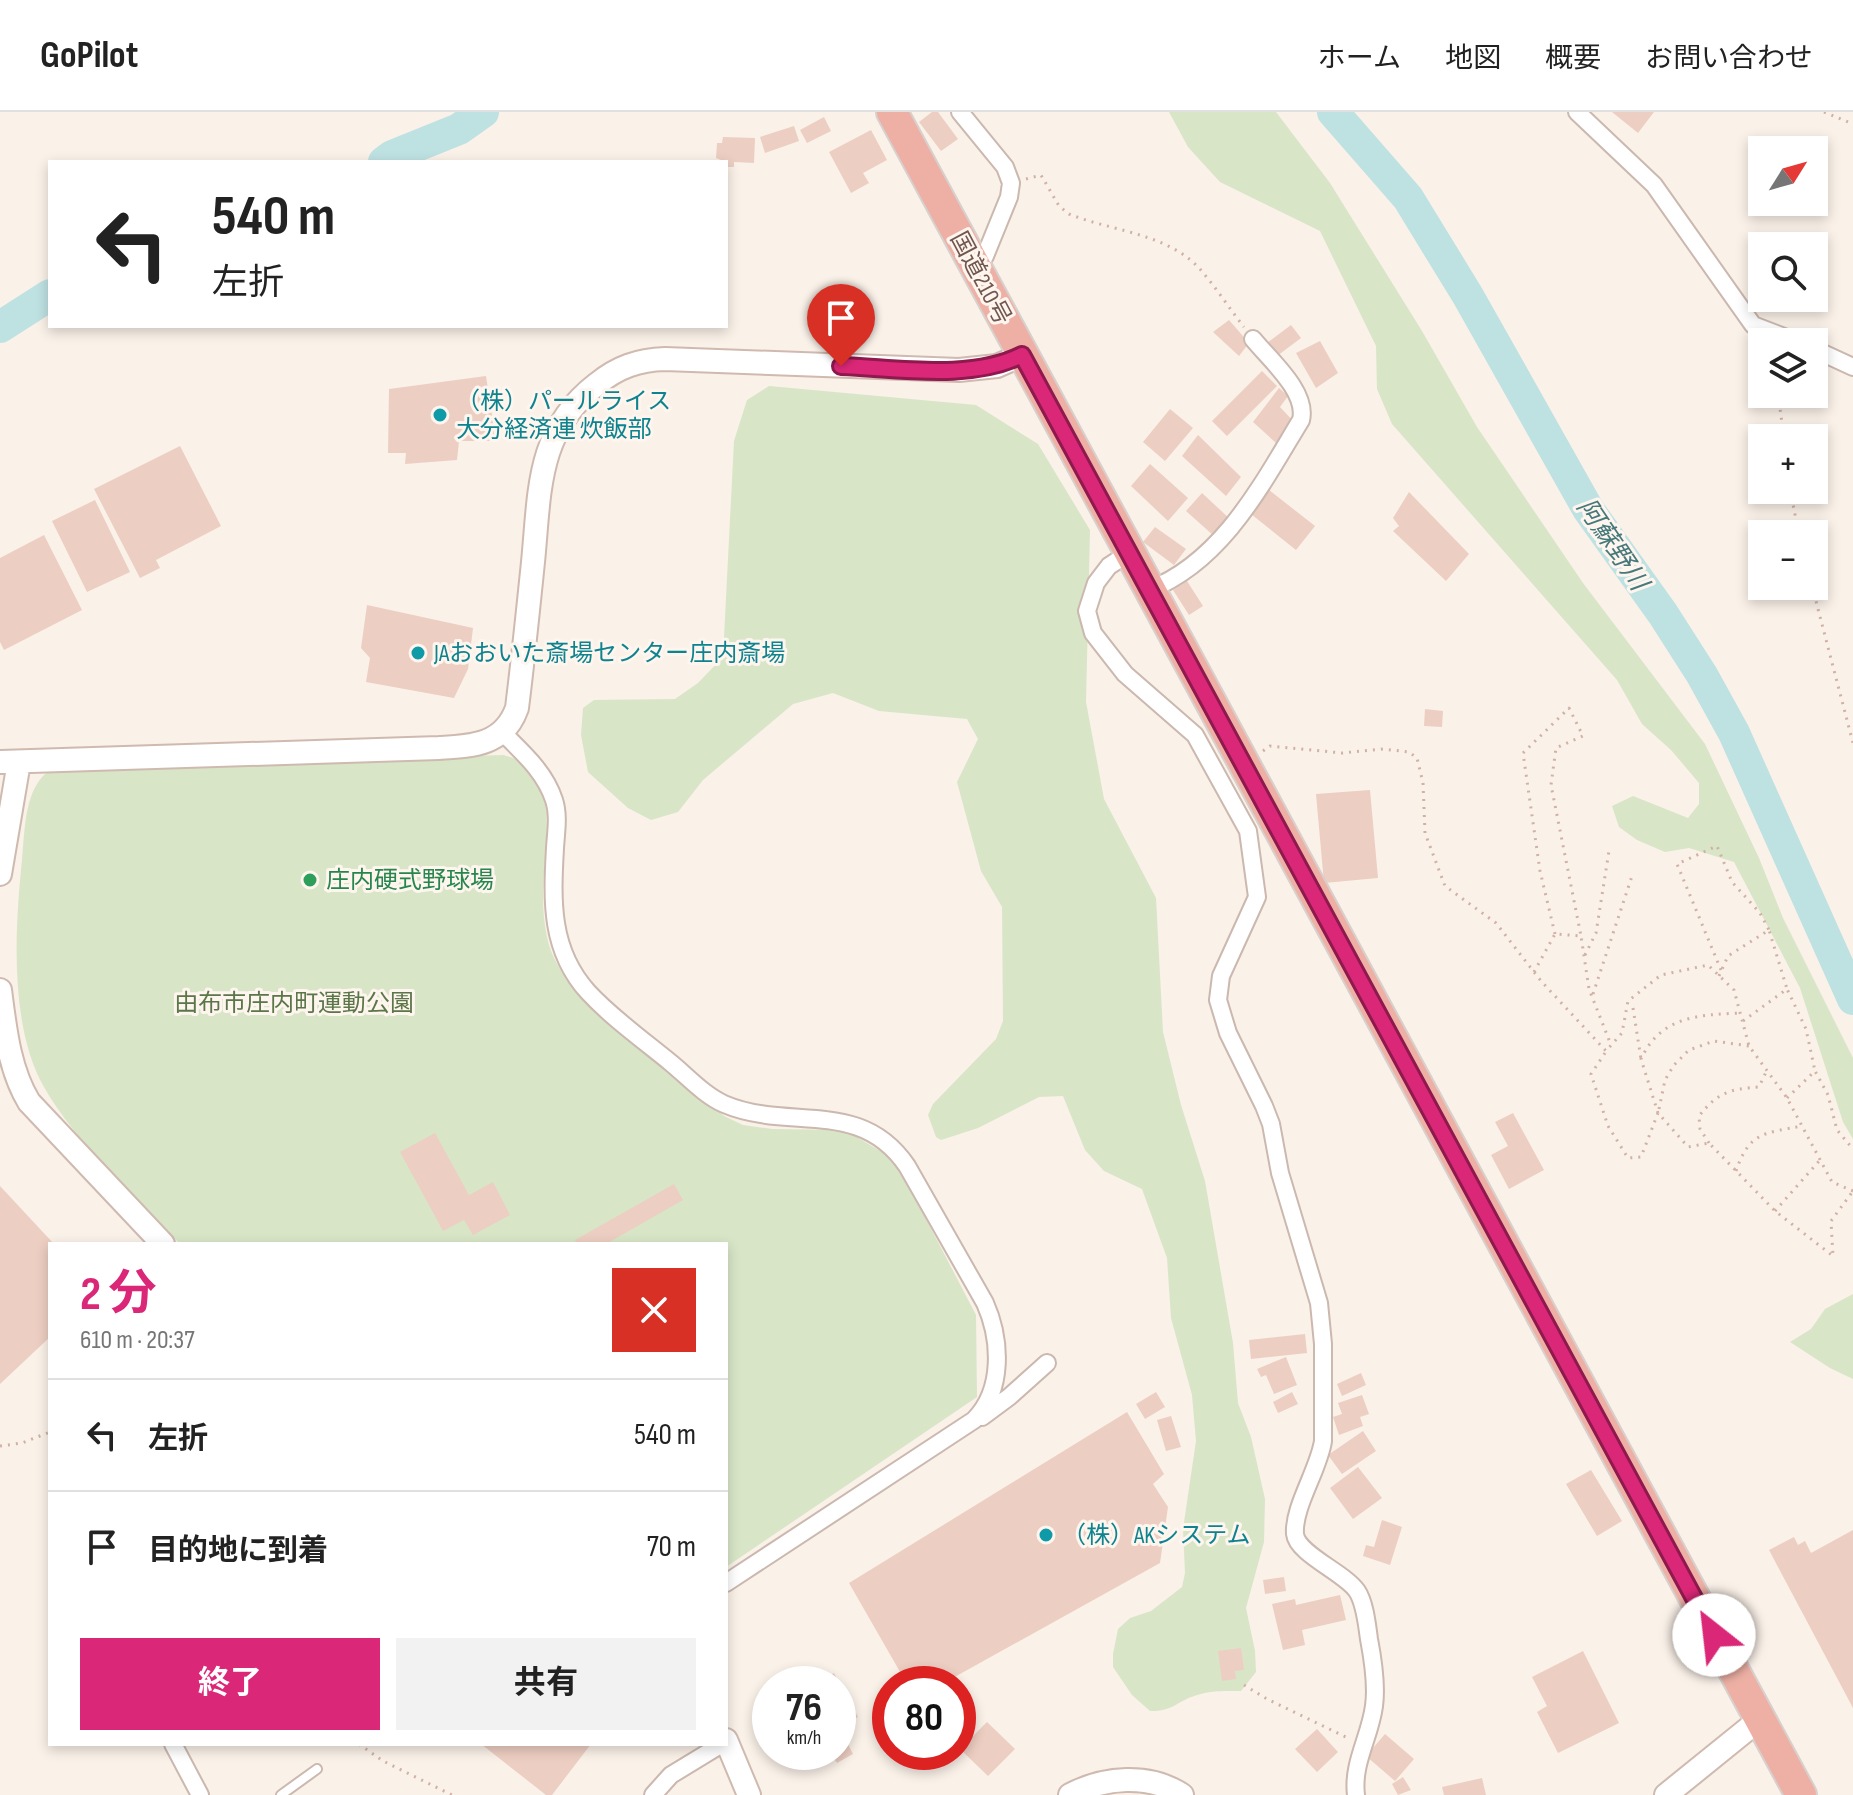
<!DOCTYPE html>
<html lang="ja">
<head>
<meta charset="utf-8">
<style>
  body { margin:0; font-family:"Sofia Sans Condensed","Noto Sans JP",sans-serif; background:#f2f2f2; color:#222; height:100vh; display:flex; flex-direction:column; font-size:30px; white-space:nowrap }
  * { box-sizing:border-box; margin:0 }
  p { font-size:26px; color:#767676 }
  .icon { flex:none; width:44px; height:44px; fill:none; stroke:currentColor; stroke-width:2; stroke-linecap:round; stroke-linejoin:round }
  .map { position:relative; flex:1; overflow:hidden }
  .drawer { position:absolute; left:48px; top:1130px; width:680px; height:504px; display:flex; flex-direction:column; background:#fff; border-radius:0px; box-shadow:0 4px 12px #0003 }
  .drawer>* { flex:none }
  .guide { position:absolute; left:48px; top:48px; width:680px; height:168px; border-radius:0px; box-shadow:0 4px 12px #0003; background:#fff; color:#222; overflow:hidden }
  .needle { width:52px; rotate:53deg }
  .fabs { position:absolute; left:1748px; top:24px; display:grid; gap:16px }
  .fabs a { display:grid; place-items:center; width:80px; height:80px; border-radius:0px; background:#fff; box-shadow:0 4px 12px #0003; font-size:40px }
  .speed { position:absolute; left:752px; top:1554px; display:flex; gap:16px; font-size:40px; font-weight:700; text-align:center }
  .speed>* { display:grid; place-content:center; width:104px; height:104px; border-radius:50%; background:#fff; box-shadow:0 4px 12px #0003; line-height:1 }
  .speed small { font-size:20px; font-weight:400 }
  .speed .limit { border:12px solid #d22; background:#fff; color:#111 }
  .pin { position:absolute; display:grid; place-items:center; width:68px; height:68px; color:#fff; margin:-82px -34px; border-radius:50% 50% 50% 0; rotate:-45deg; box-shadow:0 0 8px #0007 }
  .pin .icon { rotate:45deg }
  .me { position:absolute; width:88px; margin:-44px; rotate:331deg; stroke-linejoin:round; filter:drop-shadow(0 0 6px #0008) }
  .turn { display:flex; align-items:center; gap:28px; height:168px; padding:0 32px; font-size:36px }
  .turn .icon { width:104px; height:104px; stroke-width:2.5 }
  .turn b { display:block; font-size:56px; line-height:68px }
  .round { display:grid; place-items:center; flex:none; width:84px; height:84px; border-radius:0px; background:#f2f2f2 }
  .headline { display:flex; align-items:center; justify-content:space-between; height:136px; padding:0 32px }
  h1 { font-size:48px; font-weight:700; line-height:60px; color:#db2777 }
  .button { display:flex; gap:16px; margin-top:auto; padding:16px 32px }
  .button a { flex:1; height:92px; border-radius:0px; background:#db2777; color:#fff; font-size:32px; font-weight:700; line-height:92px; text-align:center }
  .button a+a { background:#f2f2f2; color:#222 }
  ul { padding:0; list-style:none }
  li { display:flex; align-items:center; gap:24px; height:112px; padding:0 32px; border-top:2px solid #e0e0e0 }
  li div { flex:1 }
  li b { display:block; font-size:30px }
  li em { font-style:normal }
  header { display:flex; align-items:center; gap:48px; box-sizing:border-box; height:112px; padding:0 40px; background:#fff; border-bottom:2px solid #e0e0e0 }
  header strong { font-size:38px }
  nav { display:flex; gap:44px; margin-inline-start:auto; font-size:28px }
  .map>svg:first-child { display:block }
  .green { fill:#d8e6c7 }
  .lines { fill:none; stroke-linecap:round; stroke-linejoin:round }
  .river { stroke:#bee1e2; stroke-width:32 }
  .building { fill:#edcec2 }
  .lane-casing { stroke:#cbb8af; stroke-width:12 }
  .street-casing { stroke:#cbb8af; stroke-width:20 }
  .secondary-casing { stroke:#cfbab0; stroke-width:26 }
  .highway-casing { stroke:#d7d0cd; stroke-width:34 }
  .path { stroke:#d2b1a5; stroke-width:3; stroke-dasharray:2 6; stroke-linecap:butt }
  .lane { stroke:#fff; stroke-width:8 }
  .street { stroke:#fff; stroke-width:16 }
  .secondary { stroke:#fff; stroke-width:22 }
  .highway { stroke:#eeb0a5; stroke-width:30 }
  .route-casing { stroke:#8e194d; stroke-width:20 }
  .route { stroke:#db2777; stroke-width:14 }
  .culture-dot { fill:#0f9aa8; stroke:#fdf5ee; stroke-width:3 }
  .leisure-dot { fill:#2e9e5b; stroke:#fdf5ee; stroke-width:3 }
  .labels { text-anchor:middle; stroke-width:6; stroke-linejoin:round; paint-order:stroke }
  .street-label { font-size:24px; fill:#71574e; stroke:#fdf5ee }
  .culture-label { font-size:24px; fill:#0d838f; stroke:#fdf5ee; text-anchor:start }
  .leisure-label { font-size:24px; fill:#27864d; stroke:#fdf5ee; text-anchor:start }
  .park-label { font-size:24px; fill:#5b7648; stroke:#fdf5ee }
  .water-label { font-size:26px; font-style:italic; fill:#47797b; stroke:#fdf5ee }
</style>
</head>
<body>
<header>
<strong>GoPilot</strong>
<nav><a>ホーム</a><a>地図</a><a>概要</a><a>お問い合わせ</a></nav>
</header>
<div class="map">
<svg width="1853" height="1683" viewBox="0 0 1853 1683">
  <rect width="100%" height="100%" fill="#faf1e8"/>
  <!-- green -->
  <path class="green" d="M1169,0H1276L1330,71L1422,219L1477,315L1583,471L1705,632L1759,746L1783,806L1853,946V1027L1843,1010L1800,876L1734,750L1689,736L1665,740L1637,728L1619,715L1612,694L1633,684L1688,706L1699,692V671L1671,638L1642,612L1617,568L1392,312L1377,277L1376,234L1320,119L1220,70L1188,35Z
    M769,274L976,293L1038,332L1090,418L1086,590L1104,687L1156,786L1163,920L1181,993L1205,1069L1233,1231L1238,1291L1251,1325L1265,1387L1264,1430L1246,1496L1255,1539L1256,1560L1241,1579C1227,1579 1211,1578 1197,1583C1177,1589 1172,1600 1150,1599L1132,1583L1113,1555V1542L1118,1517L1130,1506L1151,1499L1182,1475L1185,1461L1183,1417L1196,1329L1192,1283L1171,1206L1167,1146L1142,1077L1104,1059L1085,1038L1063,984L1039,985L978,1016L941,1028L936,1025L928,1003L933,992L996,927L1003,909L1002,795L981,759L957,670L978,627L967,607L879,599L833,581L793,592L703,668L678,700L651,708L628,696L588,660L581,623L583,596L594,588L675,587L698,571L723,545L734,329L747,288Z
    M503,643C565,657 543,737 543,782C543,797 544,811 547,825C552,850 568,869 584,888L724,1004L743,1013L772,1017L845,1018L887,1043L901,1059L976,1203L977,1285L726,1455V1132H180C137,1086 74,1029 44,975C9,914 15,816 22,748C25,718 24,676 50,658Z
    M1853,1182V1267L1830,1256L1790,1230L1811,1217L1825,1197Z"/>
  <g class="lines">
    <!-- river -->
    <path class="river" d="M1333,0L1408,86L1468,184L1588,397L1663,502L1702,563L1734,621L1853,887
      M384,50L392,44L459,17L483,0
      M0,215L50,183"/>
  </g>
  <!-- building -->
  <path class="building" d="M932,0H938L958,27L941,39L919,10Z
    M1612,0H1654L1638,21Z
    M824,5L831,19L807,31L800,18Z
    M794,14L799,29L765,41L760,25Z
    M871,18L887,48L863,61L869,71L851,81L829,40Z
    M723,25L755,26L754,51L734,50V55H726V50L716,46L717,31H722Z
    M1229,208L1249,231L1239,244L1213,220Z
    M1291,213L1301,226L1273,247L1263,234Z
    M1320,229L1338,261L1316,276L1296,241Z
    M1262,259L1277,274L1227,324L1212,309Z
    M486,264L496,329H459L457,348L405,352L406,341H388L389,277Z
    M1279,276L1288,284L1280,295L1295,311L1276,331L1253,310Z
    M1170,297L1193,316L1165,349L1143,330Z
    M1198,323L1241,365L1226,384L1182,344Z
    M180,334L221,414L156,448L160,456L140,466L94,377Z
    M1150,352L1188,386L1168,409L1131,374Z
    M1269,378L1315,414L1296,438L1251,402Z
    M1409,380L1469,442L1446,469L1393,419L1399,414L1393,406Z
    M1202,381L1230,407L1214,424L1186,399Z
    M95,388L130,460L87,480L52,409Z
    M1155,415L1186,437L1174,453L1143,430Z
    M44,423L82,498L4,538L0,530V446Z
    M1187,469L1203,494L1189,503L1173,478Z
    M367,493L473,516L468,557L454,586L366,570L370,546L361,536Z
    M1425,597L1443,599L1442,615L1424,614Z
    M1370,678L1378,766L1324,771L1316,682Z
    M1513,1001L1544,1058L1509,1077L1491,1043L1508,1034L1495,1010Z
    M435,1021L469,1083L493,1070L510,1103L473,1123L464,1108L443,1119L400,1040Z
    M674,1072L683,1088L606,1132H577L575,1128Z
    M0,1074L54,1132H50V1225L0,1272Z
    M1305,1222L1307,1241L1251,1247L1249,1228Z
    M1286,1245L1297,1273L1274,1282L1266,1263L1261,1265L1257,1257Z
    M1361,1261L1366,1273L1342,1284L1337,1272Z
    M1156,1280L1165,1295L1145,1307L1136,1292Z
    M1292,1280L1298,1292L1278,1301L1273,1290Z
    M1362,1283L1369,1302L1360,1305L1363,1314L1339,1323L1333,1305L1342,1302L1338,1291Z
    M1127,1300L1164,1362L1153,1372L1168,1395L1160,1451L942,1572H907L849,1471Z
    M1171,1304L1181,1335L1166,1339L1157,1308Z
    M1363,1319L1376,1339L1342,1362L1328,1343Z
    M1358,1355L1382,1386L1353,1407L1330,1376Z
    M1591,1358L1622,1409L1597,1424L1566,1372Z
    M1382,1408L1402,1415L1390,1453L1363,1444L1366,1433L1374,1435Z
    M1853,1418V1596L1769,1438L1794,1425L1798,1433L1805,1429L1811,1441Z
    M1284,1465L1286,1479L1265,1482L1263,1468Z
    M1340,1483L1346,1508L1302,1518L1305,1533L1283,1538L1272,1492L1295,1487L1296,1493Z
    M1241,1536L1244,1558L1235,1559L1236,1567L1222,1569L1218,1539Z
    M1583,1539L1619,1611L1558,1641L1537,1600L1547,1594L1532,1565Z
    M834,1561L858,1605L839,1615L853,1642L837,1651L830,1640H838V1572H815Z
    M987,1610L1015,1637L988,1664L960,1637Z
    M1317,1617L1338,1640L1317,1660L1295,1637Z
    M1385,1622L1414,1647L1395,1669L1366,1644Z
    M481,1632H591L552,1683H546Z
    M1403,1665L1411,1678L1398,1683L1392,1672Z
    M1482,1666L1486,1683H1444L1442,1675Z"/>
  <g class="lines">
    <!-- lane casing -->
    <g class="lane-casing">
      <path id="lane" d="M281,1683L317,1657"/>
    </g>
    <!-- street casing -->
    <g class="street-casing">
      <path id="street" d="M960,0L1005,55L1011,71L1009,85L985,144L976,156
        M1577,0L1654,73L1753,213L1797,230
        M1814,237L1853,255
        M1129,441L1109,454L1096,471L1087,499L1093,521L1125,562L1195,623L1248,719L1257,785L1221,864L1218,888L1228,921L1264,994L1271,1012L1280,1061L1319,1191L1323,1232V1329C1319,1357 1293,1395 1295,1422C1297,1442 1345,1461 1357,1479C1365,1491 1367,1513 1369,1527C1373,1548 1377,1573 1374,1594C1370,1625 1352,1651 1356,1683
        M1149,478C1223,449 1262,372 1301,308C1308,280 1270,248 1253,227
        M503,621C523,641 545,660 554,688C559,703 556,720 555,736C552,789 550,838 588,880C612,906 643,928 671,951C688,965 704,983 724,992C790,1020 860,985 907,1054L985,1191C1001,1227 1004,1278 974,1308L726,1471
        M982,1305L1009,1285L1047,1251
        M173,1632L200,1683
        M653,1683L671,1663L717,1635"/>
    </g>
    <!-- secondary casing -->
    <g class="secondary-casing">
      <path id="secondary" d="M0,650L439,636C473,634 504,633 517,596C523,548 528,499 533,450C540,380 536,319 597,272C618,255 638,248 665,247L959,258L997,254L1022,243
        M0,762L19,650
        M0,878C5,916 9,957 29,990L163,1132
        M726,1628L749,1683
        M1070,1683C1104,1665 1149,1661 1182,1683
        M1666,1683L1760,1607"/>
    </g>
    <!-- highway casing -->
    <g class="highway-casing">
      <path id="highway" d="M892,0L1801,1683"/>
    </g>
    <!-- path -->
    <path class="path" d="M1824,0L1853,12
      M1026,67L1041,63L1059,94L1069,102C1111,119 1166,121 1199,156C1215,174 1229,196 1244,215
      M1778,282L1784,326
      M1790,378L1799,422
      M1812,474L1853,631
      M1263,639L1270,634L1342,641L1383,637L1409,640L1417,646L1423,671L1425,721L1445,774L1496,811L1541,869L1606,939L1622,921L1628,889L1661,863L1708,853L1734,878L1749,934L1787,986L1832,1070L1853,1079
      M1555,822L1540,759L1523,641L1569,596L1583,624L1556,636L1551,673L1581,824
      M1585,843L1596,821L1609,739
      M1721,858L1677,752L1717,734L1732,770L1760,801L1769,818
      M1534,860L1555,822L1581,824L1589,877L1611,933
      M1719,864L1728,844L1769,818L1787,877
      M1593,882L1633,761
      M1633,896L1641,947
      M1743,909L1787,877L1806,917L1815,959
      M1605,941L1591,962L1608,1014L1628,1046L1641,1045L1658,1001L1688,1035L1709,1031L1775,1099L1833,1144L1831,1109L1853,1079
      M1787,986L1815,959L1828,983L1837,1018L1853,1037
      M1659,997L1665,968L1674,953L1689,938L1714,929L1749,934
      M1658,1001L1641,947C1661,904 1698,903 1740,901
      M1709,1031L1700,1017L1699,1004C1718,980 1730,977 1759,975L1767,958
      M1736,1059C1749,1020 1765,1021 1802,1014
      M1775,1099L1820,1048
      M0,1334L22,1331L50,1320
      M1244,1573L1267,1587L1350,1627
      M359,1632L383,1649L452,1683"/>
    <!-- lane -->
    <use href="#lane" class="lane"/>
    <!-- street -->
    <use href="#street" class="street"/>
    <!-- secondary -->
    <use href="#secondary" class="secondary"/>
    <!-- highway -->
    <use href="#highway" class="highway"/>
  </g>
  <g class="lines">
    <!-- route casing -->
    <g class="route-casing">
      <path id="route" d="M841,254C898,256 970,269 1022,243L1714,1523"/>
    </g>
    <!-- route -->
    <use href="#route" class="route"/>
  </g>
  <!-- markers -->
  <g class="culture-dot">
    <circle cx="440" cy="303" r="8"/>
    <circle cx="418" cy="541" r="8"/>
    <circle cx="1046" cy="1423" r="8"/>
  </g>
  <circle class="leisure-dot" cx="310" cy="768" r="8"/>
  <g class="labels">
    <!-- street labels -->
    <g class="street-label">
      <text transform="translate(981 166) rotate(62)" y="8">国道210号</text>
    </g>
    <!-- culture labels -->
    <g class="culture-label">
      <text x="456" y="297">（株）パールライス<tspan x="456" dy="28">大分経済連 炊飯部</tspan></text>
      <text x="434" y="549">JAおおいた斎場センター庄内斎場</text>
      <text x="1062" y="1431">（株）AKシステム</text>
    </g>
    <!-- leisure labels -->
    <g class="leisure-label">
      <text x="326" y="776">庄内硬式野球場</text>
    </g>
    <!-- park labels -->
    <g class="park-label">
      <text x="294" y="899">由布市庄内町運動公園</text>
    </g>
    <!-- water labels -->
    <g class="water-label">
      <text transform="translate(1613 432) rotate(56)" y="9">阿蘇野川</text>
    </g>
  </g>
</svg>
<div class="fabs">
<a><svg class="needle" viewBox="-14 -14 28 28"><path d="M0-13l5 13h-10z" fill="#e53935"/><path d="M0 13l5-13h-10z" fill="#767676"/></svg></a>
<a><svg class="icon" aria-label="search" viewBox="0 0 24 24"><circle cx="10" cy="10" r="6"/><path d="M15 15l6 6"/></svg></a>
<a><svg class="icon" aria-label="layers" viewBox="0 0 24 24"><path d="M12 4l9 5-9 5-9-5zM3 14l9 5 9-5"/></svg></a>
<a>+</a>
<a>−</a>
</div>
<div class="speed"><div>76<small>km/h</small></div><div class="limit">80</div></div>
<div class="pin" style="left:841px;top:254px;background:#d93025"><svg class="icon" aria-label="arrive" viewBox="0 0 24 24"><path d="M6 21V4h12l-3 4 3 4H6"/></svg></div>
<svg class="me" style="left:1714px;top:1523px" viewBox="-20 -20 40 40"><circle r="19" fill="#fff"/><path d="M0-13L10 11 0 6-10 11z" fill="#db2777"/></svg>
<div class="guide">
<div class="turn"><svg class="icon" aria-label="left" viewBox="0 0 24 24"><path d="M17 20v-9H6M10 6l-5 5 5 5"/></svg><div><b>540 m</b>左折</div></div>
</div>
<section class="drawer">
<div class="headline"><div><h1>2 分</h1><p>610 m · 20:37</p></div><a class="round" style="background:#d93025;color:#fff"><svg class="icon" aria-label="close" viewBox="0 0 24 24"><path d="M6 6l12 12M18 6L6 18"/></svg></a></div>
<ul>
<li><svg class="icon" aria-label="left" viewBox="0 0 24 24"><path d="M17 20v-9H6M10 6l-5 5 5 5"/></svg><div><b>左折</b></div><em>540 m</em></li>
<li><svg class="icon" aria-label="arrive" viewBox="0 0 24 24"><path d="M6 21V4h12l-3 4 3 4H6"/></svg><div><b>目的地に到着</b></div><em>70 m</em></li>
</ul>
<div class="button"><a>終了</a><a>共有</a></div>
</section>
</div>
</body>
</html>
